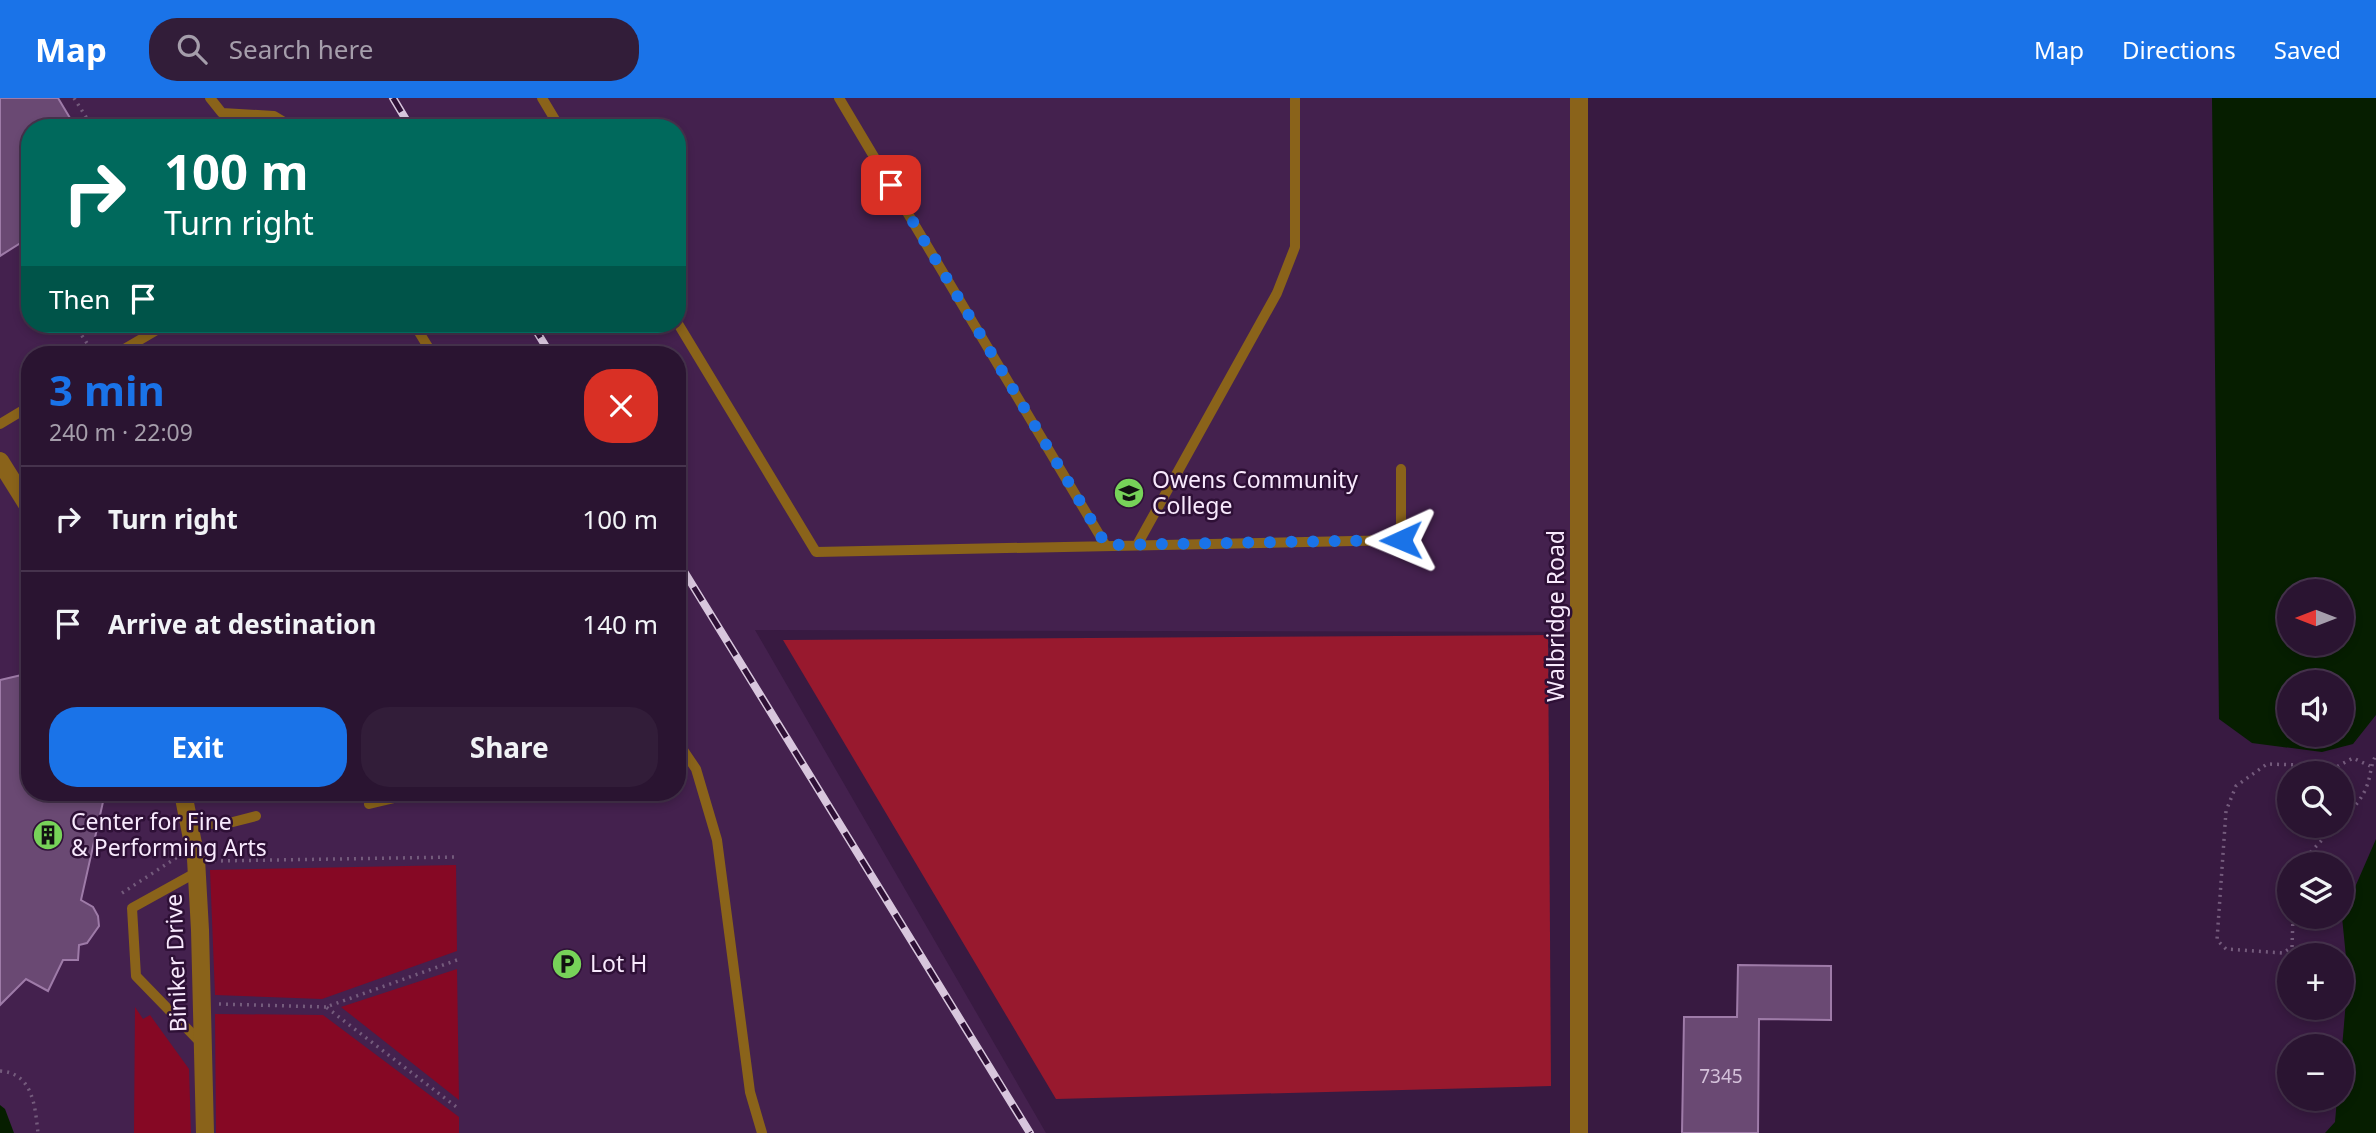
<!DOCTYPE html>
<html lang="en">
<head>
<meta charset="utf-8">
<style>
  body { margin:0; font-family:"Noto Sans",sans-serif; background:#321d39; color:#f1f3f6; height:100vh; display:flex; flex-direction:column; font-size:26px; white-space:nowrap }
  * { box-sizing:border-box; margin:0 }
  p { font-size:23px; color:#a59eab }
  .icon { flex:none; width:38px; height:38px; fill:none; stroke:currentColor; stroke-width:2; stroke-linecap:round; stroke-linejoin:round }
  .map { position:relative; flex:1; overflow:hidden }
  .details { position:absolute; left:21px; top:248px; width:665px; height:455px; display:flex; flex-direction:column; background:#2a1431; border-radius:28px; box-shadow:0 4px 10px #0003,0 0 0 2px #46334d }
  .details>* { flex:none }
  .banner { position:absolute; left:21px; top:21px; width:665px; height:214px; border-radius:28px; box-shadow:0 4px 10px #0003,0 0 0 2px #46334d; background:#00695c; color:#fff; overflow:hidden }
  .needle { width:46px; rotate:270deg }
  .controls { position:absolute; left:2277px; top:481px; display:grid; gap:14px }
  .controls a { display:grid; place-items:center; width:77px; height:77px; border-radius:50%; background:#2a1431; box-shadow:0 4px 10px #0003,0 0 0 2px #46334d; font-size:35px }
  .pin { position:absolute; display:grid; place-items:center; width:60px; height:60px; color:#fff; margin:-30px; border-radius:14px; box-shadow:0 4px 10px #0006 }
  .me { position:absolute; width:77px; margin:-38px; rotate:269deg; stroke-linejoin:round; filter:drop-shadow(0 0 5px #0008) }
  .turn { display:flex; align-items:center; gap:24px; height:147px; padding:0 28px; font-size:32px }
  .turn .icon { width:91px; height:91px; stroke-width:2.5 }
  .turn b { display:block; font-size:49px; line-height:60px }
  .then { display:flex; align-items:center; height:66px; padding:0 28px; background:#0003; gap:14px; font-size:26px }
  .round { display:grid; place-items:center; flex:none; width:74px; height:74px; border-radius:28px; background:#321d39 }
  .headline { display:flex; align-items:center; justify-content:space-between; height:119px; padding:0 28px }
  h1 { font-size:42px; font-weight:700; line-height:52px; color:#1a73e8 }
  .cta { display:flex; gap:14px; margin-top:auto; padding:14px 28px }
  .cta a { flex:1; height:80px; border-radius:28px; background:#1a73e8; color:#fff; font-size:28px; font-weight:700; line-height:80px; text-align:center }
  .cta a+a { background:#321d39; color:#f1f3f6 }
  ul { padding:0; list-style:none }
  li { display:flex; align-items:center; gap:21px; height:105px; padding:0 28px; border-top:2px solid #46334d }
  li div { flex:1 }
  li b { display:block; font-size:26px }
  li em { font-style:normal }
  header { display:flex; align-items:center; gap:42px; box-sizing:border-box; height:98px; padding:0 35px; background:#1a73e8; color:#fff }
  header strong { font-size:33px }
  nav { display:flex; gap:38px; margin-inline-start:auto; font-size:24px }
  .search { width:490px; height:63px; background:#321d39; display:flex; align-items:center; gap:18px; box-sizing:border-box; padding:0 24px; border-radius:28px; color:#a59eab; font-size:26px }
  .map>svg:first-child { display:block }
  .built { fill:#44214e; fill-rule:evenodd }
  .green { fill:#860824 }
  .forest { fill:#98192e }
  .water { fill:#061e00; fill-rule:evenodd }
  .building { fill:#6a4973; stroke:#9e7ba8; stroke-width:2 }
  .lines { fill:none; stroke-linecap:round; stroke-linejoin:round }
  .path { stroke:#745b7c; stroke-width:3.5; stroke-dasharray:2 5; stroke-linecap:butt }
  .lane { stroke:#8a631a; stroke-width:10 }
  .street { stroke:#8a631a; stroke-width:18 }
  .rail-casing { stroke:#d8c6dd; stroke-width:8 }
  .rail { stroke:#2e1036; stroke-width:5; stroke-dasharray:16; stroke-linecap:butt }
  .route { stroke:#1a73e8; stroke-width:12; stroke-dasharray:0 21.6 }
  .labels { text-anchor:middle; stroke-width:5; stroke-linejoin:round; paint-order:stroke }
  .number-label { font-size:19px; fill:#d4c1da }
  .poi-label { font-size:23px; fill:#f8e9fd; stroke:#2e1036; text-anchor:start }
  .street-label { font-size:23px; fill:#f8e9fd; stroke:#2e1036 }
</style>
</head>
<body>
<header>
<strong>Map</strong>
<div class="search"><svg class="icon" aria-label="search" viewBox="0 0 24 24"><circle cx="10" cy="10" r="6"/><path d="M15 15l6 6"/></svg>Search here</div>
<nav><a>Map</a><a>Directions</a><a>Saved</a></nav>
</header>
<div class="map">
<svg width="2376" height="1035" viewBox="0 0 2376 1035">
  <rect width="100%" height="100%" fill="#381a41"/>
  <!-- built -->
  <path class="built" d="M0,0H1579L1581,534L755,532L1046,1035H0ZM30,30H677V226H30ZM30,257H677V695H30Z"/>
  <!-- green -->
  <path class="green" d="M456,767L457,853L322,901L215,897L210,772Z
    M457,871L459,1002L341,909Z
    M135,909L143,921L150,917L189,971L191,1035H134Z
    M215,916L323,917L459,1019V1035H216Z"/>
  <!-- forest -->
  <path class="forest" d="M1548,537L1551,988L1056,1001L783,542Z"/>
  <!-- water -->
  <path class="water" d="M2212,0H2376V617L2353,646L2322,654L2252,645L2219,621ZM2289,494H2342V546H2289ZM2289,584H2342V637H2289Z
    M2376,741V1035H2325L2335,1024L2337,1001H2342V950L2348,879L2342,819Z
    M0,1007L5,1011L14,1035H0Z"/>
  <!-- building -->
  <path class="building" d="M0,0H58L76,30H30V139L0,158Z
    M30,575V695H105L81,802L93,809L98,818L99,828L87,845L79,847L78,862H63L48,893L26,881L0,907V582Z
    M1738,867L1831,868V922L1759,921L1758,1035H1682L1684,919H1737Z"/>
  <g class="lines">
    <!-- path -->
    <path class="path" d="M74,0L93,30
      M21,145L30,158
      M74,226L95,257
      M2342,722C2351,712 2361,703 2366,690C2371,679 2370,668 2376,657
      M214,763L456,759
      M2303,766L2308,757L2335,728
      M122,795L179,758
      M2293,819L2292,849L2283,855L2226,851L2217,842L2226,713L2236,688L2267,666L2298,667L2325,675L2353,660L2370,668
      M457,862L326,909L459,1011
      M219,906L326,909
      M0,973C33,975 35,1008 38,1035"/>
    <!-- lane -->
    <path class="lane" d="M210,0L222,15L274,18L294,30
      M542,0L560,30
      M839,0L1106,448
      M677,224L816,454L1401,442V371
      M414,226L433,257
      M114,257L167,226
      M0,326L30,308
      M1137,447L1277,195L1295,149V0
      M677,643L696,671L717,742L750,994L762,1035
      M369,706L403,698L479,697
      M191,727L229,725L256,718
      M197,774L132,810L136,878L203,947"/>
    <!-- street -->
    <path class="street" d="M1579,0V1035
      M0,363L30,411
      M183,695L196,761L200,832L205,1035"/>
    <!-- rail casing -->
    <g class="rail-casing">
      <path id="rail" d="M393,0L411,30
        M532,226L551,257
        M677,462L1030,1035"/>
    </g>
    <!-- rail -->
    <use href="#rail" class="rail"/>
  </g>
  <g class="lines">
    <!-- route -->
    <path class="route" d="M891,87L1106,447L1401,442"/>
  </g>
  <!-- icons -->
  <defs>
    <g id="university-disc" transform="scale(1.575)"><circle r="9.5" fill="#77d259" stroke="#2e1036"/><path d="M0-5L7-2L0 1L-7-2ZM-4 1L0 2.5L4 1V4Q0 6-4 4Z" fill="#111"/></g>
    <g id="building-disc" transform="scale(1.575)"><circle r="9.5" fill="#77d259" stroke="#2e1036"/><path d="M-4-6H4V6H1V3H-1V6H-4ZM-2.5-4.3h1.7v1.8h-1.7ZM.8-4.3h1.7v1.8H.8ZM-2.5-1h1.7V.8h-1.7ZM.8-1h1.7V.8H.8Z" fill="#111"/></g>
    <g id="parking-disc" transform="scale(1.575)"><circle r="9.5" fill="#77d259" stroke="#2e1036"/><path d="M-3.5-5.5H1a3.5 3.5 0 0 1 0 7H-1V5.5H-3.5ZM-1-3.4V-.6H.8a1.4 1.4 0 0 0 0-2.8Z" fill="#111"/></g>
  </defs>
  <g fill-rule="evenodd">
    <use href="#university-disc" x="1129" y="395"/>
    <use href="#building-disc" x="48" y="737"/>
    <use href="#parking-disc" x="567" y="866"/>
  </g>
  <g class="labels">
    <!-- number labels -->
    <g class="number-label">
      <text x="1721" y="985">7345</text>
    </g>
    <!-- poi labels -->
    <g class="poi-label">
      <text x="1152" y="390">Owens Community<tspan x="1152" dy="26">College</tspan></text>
      <text x="71" y="732">Center for Fine<tspan x="71" dy="26">&amp; Performing Arts</tspan></text>
      <text x="590" y="874">Lot H</text>
    </g>
    <!-- street labels -->
    <g class="street-label">
      <text transform="translate(1556 518) rotate(-90)" y="8">Walbridge Road</text>
      <text transform="translate(176 865) rotate(-92)" y="8">Biniker Drive</text>
    </g>
  </g>
</svg>
<div class="controls">
<a><svg class="needle" viewBox="-14 -14 28 28"><path d="M0-13l5 13h-10z" fill="#e53935"/><path d="M0 13l5-13h-10z" fill="#a59eab"/></svg></a>
<a><svg class="icon" aria-label="sound" viewBox="0 0 24 24"><path d="M4 9h4l5-4v14l-5-4H4zM17 9q2 3 0 6"/></svg></a>
<a><svg class="icon" aria-label="search" viewBox="0 0 24 24"><circle cx="10" cy="10" r="6"/><path d="M15 15l6 6"/></svg></a>
<a><svg class="icon" aria-label="layers" viewBox="0 0 24 24"><path d="M12 4l9 5-9 5-9-5zM3 14l9 5 9-5"/></svg></a>
<a>+</a>
<a>−</a>
</div>
<div class="pin" style="left:891px;top:87px;background:#d93025"><svg class="icon" aria-label="arrive" viewBox="0 0 24 24"><path d="M6 21V4h12l-3 4 3 4H6"/></svg></div>
<svg class="me" style="left:1401px;top:442px" viewBox="-20 -20 40 40"><path d="M0-17L14 15 0 8-14 15z" fill="#1a73e8" stroke="#fff" stroke-width="4"/></svg>
<div class="banner">
<div class="turn"><svg class="icon" aria-label="right" viewBox="0 0 24 24"><path d="M7 20v-9h11M14 6l5 5-5 5"/></svg><div><b>100 m</b>Turn right</div></div>
<div class="then">Then<svg class="icon" aria-label="arrive" viewBox="0 0 24 24"><path d="M6 21V4h12l-3 4 3 4H6"/></svg></div>
</div>
<section class="details">
<div class="headline"><div><h1>3 min</h1><p>240 m · 22:09</p></div><a class="round" style="background:#d93025;color:#fff"><svg class="icon" aria-label="close" viewBox="0 0 24 24"><path d="M6 6l12 12M18 6L6 18"/></svg></a></div>
<ul>
<li><svg class="icon" aria-label="right" viewBox="0 0 24 24"><path d="M7 20v-9h11M14 6l5 5-5 5"/></svg><div><b>Turn right</b></div><em>100 m</em></li>
<li><svg class="icon" aria-label="arrive" viewBox="0 0 24 24"><path d="M6 21V4h12l-3 4 3 4H6"/></svg><div><b>Arrive at destination</b></div><em>140 m</em></li>
</ul>
<div class="cta"><a>Exit</a><a>Share</a></div>
</section>
</div>
</body>
</html>
